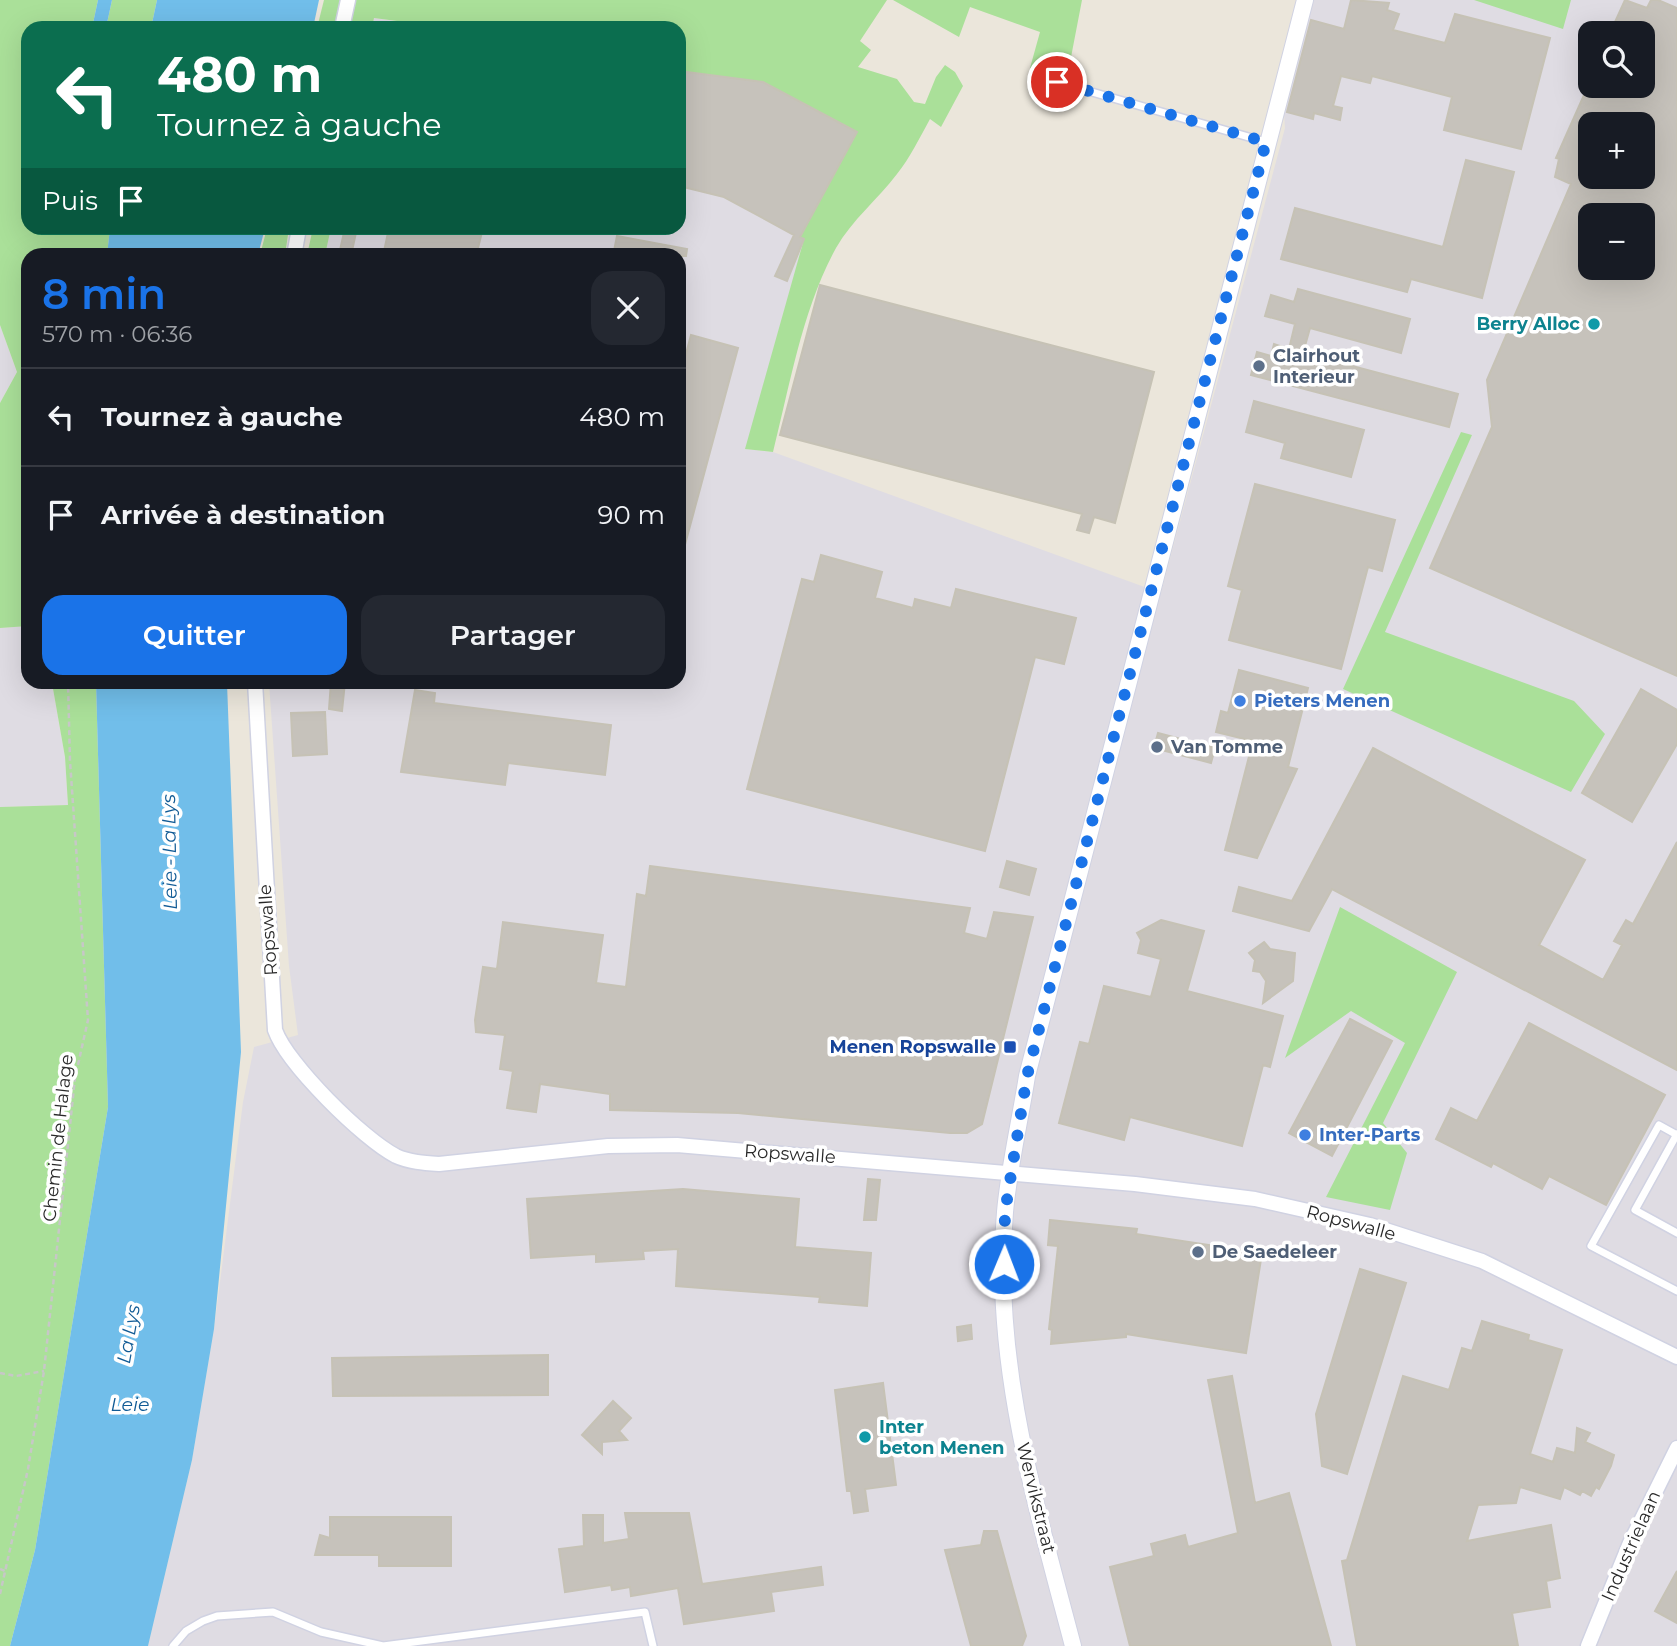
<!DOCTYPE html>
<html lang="fr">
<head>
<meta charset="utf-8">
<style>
  body { margin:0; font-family:Montserrat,sans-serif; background:#242831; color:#f1f3f6; height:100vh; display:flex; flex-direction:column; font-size:26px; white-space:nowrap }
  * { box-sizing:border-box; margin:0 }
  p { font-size:23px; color:#9ea1a6 }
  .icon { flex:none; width:38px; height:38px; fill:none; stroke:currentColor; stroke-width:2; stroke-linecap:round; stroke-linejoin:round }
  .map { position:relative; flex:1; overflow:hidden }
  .details { position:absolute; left:21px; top:248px; width:665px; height:441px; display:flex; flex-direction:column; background:#171b24; border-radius:21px; box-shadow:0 7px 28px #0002 }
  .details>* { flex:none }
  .top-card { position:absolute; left:21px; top:21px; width:665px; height:214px; border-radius:21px; box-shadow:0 7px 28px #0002; background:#0b6e4f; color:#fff; overflow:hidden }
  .fabs { position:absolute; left:1578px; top:21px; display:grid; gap:14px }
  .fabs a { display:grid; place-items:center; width:77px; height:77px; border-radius:14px; background:#171b24; box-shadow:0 7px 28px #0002; font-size:35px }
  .pin { position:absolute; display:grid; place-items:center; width:60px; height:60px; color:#fff; margin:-30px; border:4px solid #fff; border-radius:50%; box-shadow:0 2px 7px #0007 }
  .me { position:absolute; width:77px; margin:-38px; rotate:1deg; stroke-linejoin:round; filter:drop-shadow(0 0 5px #0008) }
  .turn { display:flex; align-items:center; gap:24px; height:147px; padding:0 21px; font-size:32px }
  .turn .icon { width:91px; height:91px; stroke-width:2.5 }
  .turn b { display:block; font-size:49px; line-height:60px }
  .then { display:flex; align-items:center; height:66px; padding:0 21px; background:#0003; gap:14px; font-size:26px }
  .round { display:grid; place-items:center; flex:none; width:74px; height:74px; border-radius:21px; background:#242831 }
  .summary { display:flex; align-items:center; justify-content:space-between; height:119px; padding:0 21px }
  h1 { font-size:42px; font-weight:600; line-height:52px; color:#1a73e8 }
  .cta { display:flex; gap:14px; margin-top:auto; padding:14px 21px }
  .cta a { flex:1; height:80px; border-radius:21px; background:#1a73e8; color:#fff; font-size:28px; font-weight:600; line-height:80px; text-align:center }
  .cta a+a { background:#242831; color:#f1f3f6 }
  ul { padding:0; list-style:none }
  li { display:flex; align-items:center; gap:21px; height:98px; padding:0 21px; border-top:2px solid #363941 }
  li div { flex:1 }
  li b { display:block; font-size:26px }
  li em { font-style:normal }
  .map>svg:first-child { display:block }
  .industrial { fill:#dfdce3; fill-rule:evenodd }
  .green { fill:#aae099 }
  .water { fill:#71beea }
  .building { fill:#c6c2bb; stroke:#c6c2b5; stroke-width:2; fill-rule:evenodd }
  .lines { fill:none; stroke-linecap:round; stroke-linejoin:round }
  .service-casing { stroke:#d0d2e2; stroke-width:10 }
  .minor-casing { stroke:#d0d2e2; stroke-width:17 }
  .tertiary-casing { stroke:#d0d2e2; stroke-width:18 }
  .path { stroke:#c7c7c7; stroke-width:2.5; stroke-dasharray:5 3.5; stroke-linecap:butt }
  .service { stroke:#fff; stroke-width:7 }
  .minor { stroke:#fff; stroke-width:14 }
  .tertiary { stroke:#fff; stroke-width:16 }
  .route { stroke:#1a73e8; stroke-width:12; stroke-dasharray:0 21.6 }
  .culture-dot { fill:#0f9aa8; stroke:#fff; stroke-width:2.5 }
  .service-dot { fill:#5c6f8a; stroke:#fff; stroke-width:2.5 }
  .shop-dot { fill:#3f7fe0; stroke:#fff; stroke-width:2.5 }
  .transit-dot { fill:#1a4fb4; stroke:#fff; stroke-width:2.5 }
  .labels { text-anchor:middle; stroke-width:7; stroke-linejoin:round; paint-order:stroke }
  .culture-label { font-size:18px; font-weight:bold; fill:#0d838f; stroke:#fff; text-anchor:end }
  .service-label { font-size:18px; font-weight:bold; fill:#4e5e75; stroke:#fff; text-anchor:start }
  .shop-label { font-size:18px; font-weight:bold; fill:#366cbe; stroke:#fff; text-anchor:start }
  .street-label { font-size:18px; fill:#292929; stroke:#fff }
  .transit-label { font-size:18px; font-weight:bold; fill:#164399; stroke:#fff; text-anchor:end }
  .water-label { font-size:19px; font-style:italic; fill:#115b95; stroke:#fff }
</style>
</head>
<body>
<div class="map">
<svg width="1677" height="1646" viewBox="0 0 1677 1646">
  <rect width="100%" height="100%" fill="#ebe6db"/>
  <!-- industrial -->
  <path class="industrial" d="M1313,0H1677V1646H148L192,1460L214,1329L243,1102L254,1047L298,1035L289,966L269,683L679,682V256L325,255L331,228H679V71L763,82L857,132L800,237L804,239L746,449L773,452L1161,593L1285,128L1284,112ZM1591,33H1643V86H1591ZM1591,124H1643V177H1591ZM1591,215H1643V268H1591Z
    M374,18L400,22L447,28H372Z
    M0,325L17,372L0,403Z
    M28,626V682L52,683L65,757L68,805L0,807V628Z"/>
  <!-- green -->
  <path class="green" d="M0,0H98L92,28H28V228H110L107,255L28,256V626L0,628V403L17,372L0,325Z
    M112,0H157L151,28H106Z
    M324,0H887L860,41L871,50L858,67L897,79L914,102L925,104L936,77L945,65L955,72L963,86L941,127L930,119C920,137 910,158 897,174C878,199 852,220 836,248C802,310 790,385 773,452L745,449L804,239L800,237L857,132L763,82L679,71V28H451L374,18L372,28H317Z
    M893,0H1082L1067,78L1030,68L1040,32L970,7L959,37Z
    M1474,0H1571L1563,29Z
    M267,228H289L285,255H260Z
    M313,228H331L325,255H307Z
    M1461,432L1472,435L1385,632L1574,701L1605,734L1571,792L1343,689Z
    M52,683H96L108,1107L35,1550L10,1646H0V807L68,805L65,757Z
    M1340,907L1457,972L1383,1123L1407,1153L1390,1210L1326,1197L1405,1043L1351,1011L1285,1058Z"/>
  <!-- water -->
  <path class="water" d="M98,0H112L106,28H92Z
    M157,0H319L313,28H151Z
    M110,228H265L258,255H107Z
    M96,683H227L241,1052L214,1329L192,1460L148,1646H10L35,1550L108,1107Z"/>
  <!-- building -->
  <path class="building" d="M1351,0L1389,3L1387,10L1399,14L1393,30L1445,43L1455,14L1550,38L1521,149L1444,130L1452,97L1372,76L1370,83L1341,76L1333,106L1342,108L1340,120L1314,113L1313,119L1287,112L1311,20L1344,29Z
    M1625,0L1647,8L1651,0H1658L1677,8V676L1430,568L1492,427L1487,380L1571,184L1555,177L1559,159L1556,158L1588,86H1643V33H1610ZM1591,124H1643V177H1591ZM1591,215H1643V268H1591Z
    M679,71L763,82L857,132L800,237L804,239L787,281L775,276L794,235L724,197L679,186Z
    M1466,160L1514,172L1482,298L1411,279L1407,292L1281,259L1295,208L1443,247Z
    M345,228H357L352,251L340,250Z
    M389,228H483L476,256H383Z
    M617,236L687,249L686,256H613Z
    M820,285L1154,372L1115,523L1094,517L1089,533L1077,530L1082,514L780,435Z
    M1298,289L1410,319L1401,353L1310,328L1303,353L1458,394L1449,427L1251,375L1257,352L1271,356L1274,344L1289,349L1295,324L1265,316L1271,295L1294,302Z
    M691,335L738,348L683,552H679V380Z
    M1254,401L1364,430L1351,477L1281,458L1285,443L1246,432Z
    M1255,484L1395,520L1382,571L1368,567L1341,669L1229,640L1242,590L1228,586Z
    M821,555L882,572L875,598L913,608L915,599L951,608L956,589L1076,618L1064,664L1035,657L985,851L747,789L802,579L814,582Z
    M1239,670L1308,688L1288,767L1297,769L1257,858L1225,850L1253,741L1216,732L1221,711L1228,713Z
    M331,682H345L342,711L329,709Z
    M1641,689L1677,710V744L1632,822L1582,793Z
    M415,690L435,693L434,703L611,725L605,775L508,763L505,785L401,772Z
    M325,712L327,754L293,756L291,713Z
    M1158,733L1215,748L1211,763L1154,748Z
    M1373,748L1585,860L1539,945L1603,980L1622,945L1614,941L1626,920L1633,924L1677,842V1070L1332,889L1309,931L1233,911L1239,887L1292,901Z
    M1007,861L1036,869L1029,895L1000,887Z
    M650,866L970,908L964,933L987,939L994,912L1033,917L982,1124L967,1133H950L738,1113L610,1110V1094L540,1084L536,1112L507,1108L513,1071L500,1069L505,1035L476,1032L475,1020L483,967L497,969L503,922L603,935L596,983L626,987L637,894L646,896Z
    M1161,920L1204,931L1187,991L1283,1016L1270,1067L1263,1065L1242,1146L1130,1117L1124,1140L1059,1123L1080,1042L1089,1044L1104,986L1151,997L1161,959L1138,953L1141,940L1137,933Z
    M1264,942L1270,949L1295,953L1293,981L1263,1003L1266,981L1260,972L1253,971L1255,960L1249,953Z
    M1350,1019L1392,1041L1332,1156L1289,1133Z
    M1529,1023L1665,1095L1606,1205L1549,1176L1542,1189L1493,1163L1491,1167L1436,1139L1451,1108L1477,1121Z
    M868,1179L880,1180L876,1220H864Z
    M683,1189L799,1199L795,1247L871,1253L867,1306L819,1302L820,1297L676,1286L678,1249L643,1251L644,1259L596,1262V1254L531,1258L527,1199Z
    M1050,1220L1137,1229L1136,1234L1262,1253L1246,1353L1126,1334V1337L1051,1344L1052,1330L1049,1329L1058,1246L1048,1245Z
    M1360,1269L1406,1283L1347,1474L1322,1466L1316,1414Z
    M1482,1321L1529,1335L1528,1340L1562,1350L1530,1454L1553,1462L1557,1448L1575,1453L1577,1428L1590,1433L1585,1442L1614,1455L1611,1466L1599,1489L1596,1487L1591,1496L1582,1491L1580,1495L1564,1487L1560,1499L1520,1487L1516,1503L1478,1505L1467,1541L1551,1525L1560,1578L1546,1581L1550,1607L1512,1613L1518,1646H1357L1342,1561L1347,1560L1403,1376L1449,1390L1462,1348L1472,1351Z
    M971,1325L972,1339L958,1341L957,1327Z
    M548,1355V1395L333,1396L332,1358Z
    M1232,1376L1255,1503L1289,1493L1331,1646H1130L1110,1567L1154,1556L1151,1544L1185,1535L1188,1547L1238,1533L1208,1380Z
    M883,1383L896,1485L865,1489L868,1511L854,1513L851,1491H847L835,1390Z
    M613,1401L631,1418L619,1431L627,1440L602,1442V1454L582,1435Z
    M625,1513H689L702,1584L821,1567L823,1585L771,1592L774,1611L684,1624L678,1588L631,1596L630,1587L612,1590L611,1585L565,1592L559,1549L584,1546L583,1515H603V1543L629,1539Z
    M330,1517H451V1566H379V1555H315L320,1535L330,1538Z
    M984,1531H997L1026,1636L1022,1646H971L945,1550L981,1545Z
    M1677,1571V1623L1655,1611Z"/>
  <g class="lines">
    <!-- service casing -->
    <g class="service-casing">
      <path id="service" d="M1057,82L1266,142
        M1677,1134L1635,1210L1677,1233
        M1677,1135L1659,1125L1591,1246L1677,1291
        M173,1646L186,1631L203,1621L217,1616L273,1612L321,1632L383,1646L645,1612L653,1646"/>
    </g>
    <!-- minor casing -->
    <g class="minor-casing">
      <path id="minor" d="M342,28L348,0
        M294,256L299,228
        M255,682L275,1030C287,1064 363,1139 396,1156C409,1162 424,1163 439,1164L608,1146L677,1145L1135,1184L1255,1199L1370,1225L1482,1261L1677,1357
        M1588,1646L1630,1543L1677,1448"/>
    </g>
    <!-- tertiary casing -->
    <g class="tertiary-casing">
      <path id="tertiary" d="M1073,1646C1036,1505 992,1361 1005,1212C1009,1167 1020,1121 1027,1076L1305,0"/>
    </g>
    <!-- path -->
    <path class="path" d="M0,1373L16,1376L44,1371
      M0,1569L7,1572
      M0,1594L28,1469L44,1371L75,1078L88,1020L70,761L68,682"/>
    <!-- service -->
    <use href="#service" class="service"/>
    <!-- minor -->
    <use href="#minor" class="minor"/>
    <!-- tertiary -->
    <use href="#tertiary" class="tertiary"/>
  </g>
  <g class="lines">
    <!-- route -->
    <path class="route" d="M1004,1264L1005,1212L1027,1076L1266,142L1057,82"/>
  </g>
  <!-- markers -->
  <g class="culture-dot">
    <circle cx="1594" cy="324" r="7"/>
    <circle cx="865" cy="1437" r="7"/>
  </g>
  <g class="service-dot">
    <circle cx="1259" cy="366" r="7"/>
    <circle cx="1157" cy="747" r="7"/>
    <circle cx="1198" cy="1252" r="7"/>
  </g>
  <g class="shop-dot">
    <circle cx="1240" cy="701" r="7"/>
    <circle cx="1305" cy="1135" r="7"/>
  </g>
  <rect class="transit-dot" x="1003" y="1040" width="14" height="14" rx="3.5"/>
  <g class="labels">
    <!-- culture labels -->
    <g class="culture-label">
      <text x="1580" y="330">Berry Alloc</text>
      <text x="879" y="1433" text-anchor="start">Inter<tspan x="879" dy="21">beton Menen</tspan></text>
    </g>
    <!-- service labels -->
    <g class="service-label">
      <text x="1273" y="362">Clairhout<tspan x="1273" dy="21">Interieur</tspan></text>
      <text x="1171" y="753">Van Tomme</text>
      <text x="1212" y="1258">De Saedeleer</text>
    </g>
    <!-- shop labels -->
    <g class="shop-label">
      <text x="1254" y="707">Pieters Menen</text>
      <text x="1319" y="1141">Inter-Parts</text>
    </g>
    <!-- street labels -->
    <g class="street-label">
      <text transform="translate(268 930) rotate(-94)" y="6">Ropswalle</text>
      <text transform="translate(58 1138) rotate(-84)" y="6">Chemin de Halage</text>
      <text transform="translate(790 1154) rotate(4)" y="6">Ropswalle</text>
      <text transform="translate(1351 1223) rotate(15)" y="6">Ropswalle</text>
      <text transform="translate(1036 1498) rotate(76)" y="6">Wervikstraat</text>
      <text transform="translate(1631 1546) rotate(-66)" y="6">Industrielaan</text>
    </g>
    <!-- transit labels -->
    <g class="transit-label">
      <text x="996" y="1053">Menen Ropswalle</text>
    </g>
    <!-- water labels -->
    <g class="water-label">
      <text transform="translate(169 852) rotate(-91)" y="7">Leie - La Lys</text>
      <text transform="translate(128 1334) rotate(-80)" y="7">La Lys</text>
      <text x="130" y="1411">Leie</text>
    </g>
  </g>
</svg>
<div class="fabs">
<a><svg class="icon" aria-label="search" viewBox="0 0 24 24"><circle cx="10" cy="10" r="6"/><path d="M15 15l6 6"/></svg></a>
<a>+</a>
<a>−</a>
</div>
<div class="pin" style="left:1057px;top:82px;background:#d93025"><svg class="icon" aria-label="arrive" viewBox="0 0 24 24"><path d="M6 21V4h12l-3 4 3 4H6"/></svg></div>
<svg class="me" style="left:1004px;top:1264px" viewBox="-20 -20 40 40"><circle r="17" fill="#1a73e8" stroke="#fff" stroke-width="3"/><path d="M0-11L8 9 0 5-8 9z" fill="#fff"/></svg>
<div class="top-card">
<div class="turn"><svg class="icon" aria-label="left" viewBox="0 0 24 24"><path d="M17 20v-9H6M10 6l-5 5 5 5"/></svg><div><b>480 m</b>Tournez à gauche</div></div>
<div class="then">Puis<svg class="icon" aria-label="arrive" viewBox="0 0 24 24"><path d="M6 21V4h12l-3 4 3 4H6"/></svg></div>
</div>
<section class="details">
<div class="summary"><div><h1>8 min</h1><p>570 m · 06:36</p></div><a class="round"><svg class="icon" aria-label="close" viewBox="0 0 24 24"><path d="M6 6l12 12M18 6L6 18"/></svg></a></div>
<ul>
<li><svg class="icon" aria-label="left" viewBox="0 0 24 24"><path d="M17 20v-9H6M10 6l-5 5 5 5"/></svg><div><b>Tournez à gauche</b></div><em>480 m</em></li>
<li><svg class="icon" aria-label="arrive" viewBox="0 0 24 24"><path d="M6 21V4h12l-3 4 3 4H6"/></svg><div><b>Arrivée à destination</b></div><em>90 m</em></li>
</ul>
<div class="cta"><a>Quitter</a><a>Partager</a></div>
</section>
</div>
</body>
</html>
